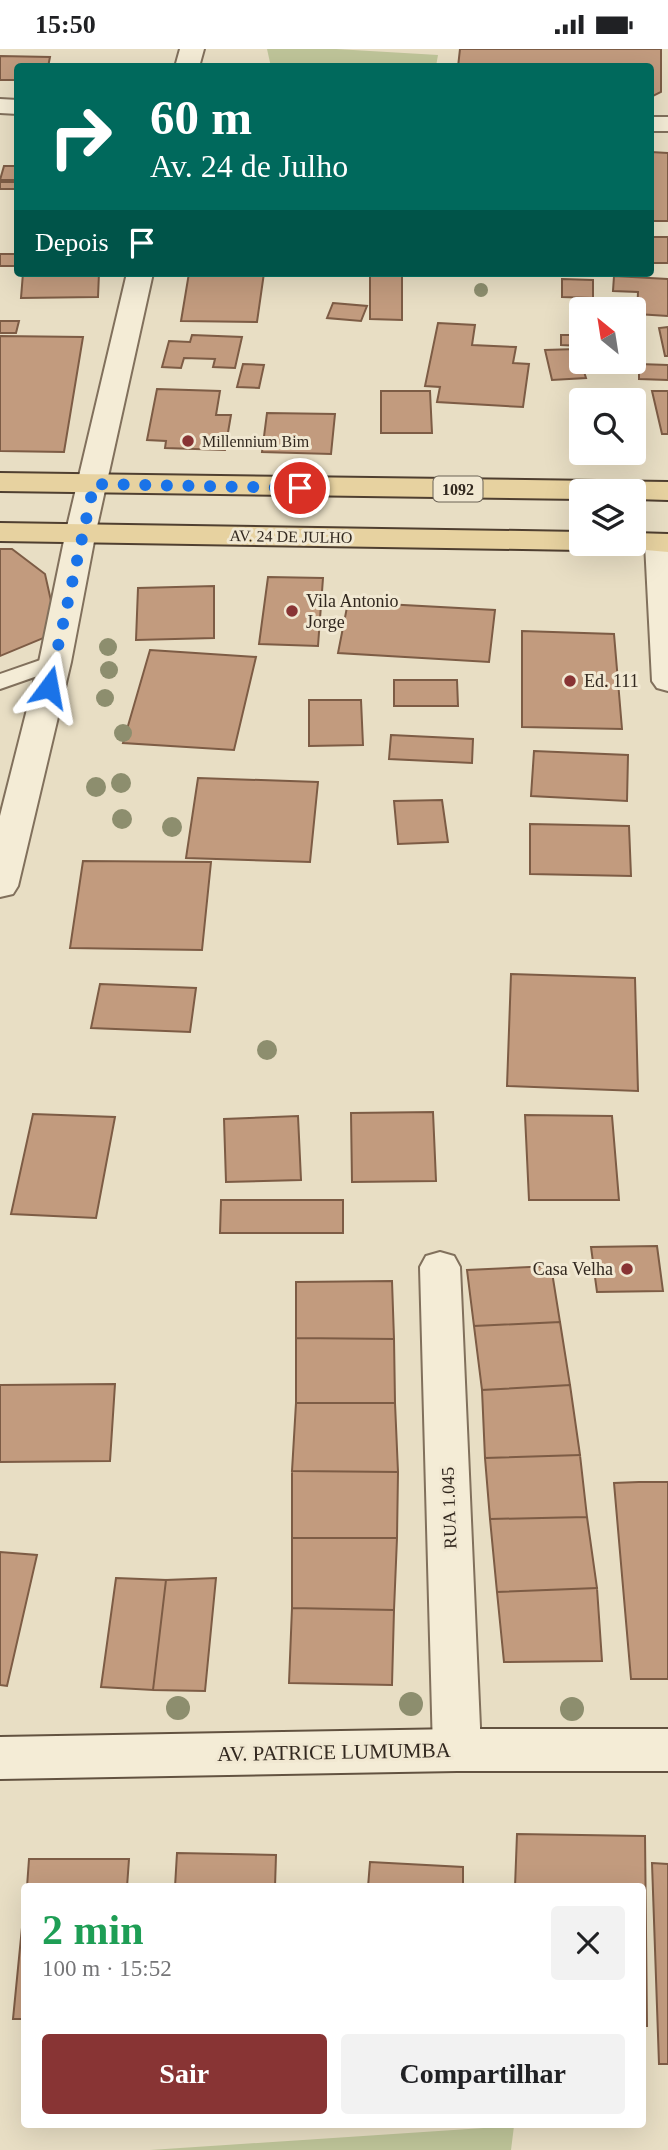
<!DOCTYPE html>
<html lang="pt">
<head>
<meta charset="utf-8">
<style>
  body { margin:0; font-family:"Times New Roman",serif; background:#f2f2f2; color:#202124; height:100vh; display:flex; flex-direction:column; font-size:26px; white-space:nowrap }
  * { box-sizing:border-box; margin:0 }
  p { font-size:23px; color:#757577 }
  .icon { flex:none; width:38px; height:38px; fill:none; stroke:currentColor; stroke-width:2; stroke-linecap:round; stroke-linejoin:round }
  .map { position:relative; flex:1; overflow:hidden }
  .drawer { position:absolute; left:21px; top:1834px; width:625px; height:245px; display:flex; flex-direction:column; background:#fff; border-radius:7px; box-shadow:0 7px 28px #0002 }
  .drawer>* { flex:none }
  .hud { position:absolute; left:14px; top:14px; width:640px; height:214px; border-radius:7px; box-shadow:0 7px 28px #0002; background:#00695c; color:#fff; overflow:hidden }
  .needle { width:46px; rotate:330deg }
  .controls { position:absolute; left:569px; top:248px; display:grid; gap:14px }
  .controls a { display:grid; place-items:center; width:77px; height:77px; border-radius:7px; background:#fff; box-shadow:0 7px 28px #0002; font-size:35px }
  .pin { position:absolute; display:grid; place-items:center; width:60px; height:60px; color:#fff; margin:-30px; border:4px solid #fff; border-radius:50%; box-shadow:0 2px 7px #0007 }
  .me { position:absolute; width:77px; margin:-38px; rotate:13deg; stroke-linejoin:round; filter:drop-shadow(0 0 5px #0008) }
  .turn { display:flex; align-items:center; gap:24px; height:147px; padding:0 21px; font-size:32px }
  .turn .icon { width:91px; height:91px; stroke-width:2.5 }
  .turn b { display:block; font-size:49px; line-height:60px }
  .then { display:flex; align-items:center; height:66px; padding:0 21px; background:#0003; gap:14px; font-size:26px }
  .round { display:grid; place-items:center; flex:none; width:74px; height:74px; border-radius:7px; background:#f2f2f2 }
  .headline { display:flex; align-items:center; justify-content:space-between; height:119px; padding:0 21px }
  h1 { font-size:42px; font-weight:600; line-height:52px; color:#1e9e55 }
  .action { display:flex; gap:14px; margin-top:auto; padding:14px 21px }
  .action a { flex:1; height:80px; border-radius:7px; background:#883434; color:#fff; font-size:28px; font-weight:600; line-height:80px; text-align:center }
  .action a+a { background:#f2f2f2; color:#202124 }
  .status { display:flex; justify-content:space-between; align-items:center; height:49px; padding:0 35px; background:#fff; direction:ltr }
  .status svg { height:19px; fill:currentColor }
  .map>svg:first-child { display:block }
  .green { fill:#bfc599 }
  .building { fill:#c29b7e; stroke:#7d5c45; stroke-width:2 }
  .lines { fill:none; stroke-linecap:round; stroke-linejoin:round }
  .service-casing { stroke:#81705c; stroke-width:4 }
  .minor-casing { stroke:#81705c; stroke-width:4 }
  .tertiary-casing { stroke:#81705c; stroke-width:4 }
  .secondary-casing { stroke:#625240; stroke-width:4 }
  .primary-casing { stroke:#4f3f30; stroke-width:4 }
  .service { fill:#f4ecd6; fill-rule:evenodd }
  .minor { fill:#f4ecd6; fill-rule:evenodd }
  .tertiary { fill:#f4ecd6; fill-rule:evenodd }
  .secondary { fill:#f4ecd6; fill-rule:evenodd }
  .primary { fill:#e7d2a0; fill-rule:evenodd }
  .tree { fill:#8d8e6e }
  .route { stroke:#1a73e8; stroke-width:12; stroke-dasharray:0 21.6 }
  .poi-dot { fill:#883434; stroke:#f1e8d2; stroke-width:2.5 }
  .labels { text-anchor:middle; stroke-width:6; stroke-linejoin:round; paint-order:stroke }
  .far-poi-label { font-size:16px; fill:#32281f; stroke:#f1e8d2; text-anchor:start }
  .shield { fill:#f1e8d2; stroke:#6b6255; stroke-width:2 }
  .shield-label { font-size:16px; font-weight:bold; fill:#32281f }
  .far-street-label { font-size:16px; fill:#32281f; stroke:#f1e8d2 }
  .poi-label { font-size:18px; fill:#32281f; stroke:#f1e8d2; text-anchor:start }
  .street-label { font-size:18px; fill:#32281f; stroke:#f1e8d2 }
  .near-street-label { font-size:21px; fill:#32281f; stroke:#f1e8d2 }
</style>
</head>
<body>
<div class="status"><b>15:50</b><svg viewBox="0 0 49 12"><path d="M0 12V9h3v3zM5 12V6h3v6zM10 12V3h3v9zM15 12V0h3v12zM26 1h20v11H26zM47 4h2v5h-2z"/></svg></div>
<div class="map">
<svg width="668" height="2101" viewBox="0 0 668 2101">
  <rect width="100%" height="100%" fill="#e8dec4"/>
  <!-- green -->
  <path class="green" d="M267,0H336L438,6L436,17L271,18Z
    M514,2077L511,2101H150Z"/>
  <!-- building -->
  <path class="building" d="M460,0H661V43L651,48V18H458Z
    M0,7L50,8L48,18H18V31H0Z
    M651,103L668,104V172H651Z
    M4,117H18V131H0Z
    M0,133H18V140H0Z
    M651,188H668V214H651Z
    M0,205H18L16,217H0Z
    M23,224H99L98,248L21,249Z
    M189,224H264L257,273L181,272Z
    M370,224H402V271L370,270Z
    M614,227L668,230V267L637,265L638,243L613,242Z
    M562,230L593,231V249L562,248Z
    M333,254L367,257L361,272L327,269Z
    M0,272H19L16,284H0Z
    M438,274L475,276L472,296L516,298L513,314L529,315L523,358L437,353L440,338L425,337Z
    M668,278V307H665L659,279Z
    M192,286L242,288L235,319L213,318L215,310L184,309L181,319L162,318L169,292L190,293Z
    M561,286H581V297L561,296Z
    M0,287L83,288L64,403L0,402Z
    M577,300L586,329L552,331L545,301Z
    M243,315L264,316L259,339L237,338Z
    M639,315L668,316V331L639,330Z
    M157,340L220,342L216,366H231L225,401L165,399L166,392L147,391Z
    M381,342H430L432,384H381Z
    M652,342H668V385H662Z
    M267,364L335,365L331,405L262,403Z
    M0,500H12L45,525L58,583L0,607Z
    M268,528L323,529L318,597L259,595Z
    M214,537V589L136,591L138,539Z
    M348,553L495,561L489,613L338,604Z
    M522,582L614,585L622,680L522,678Z
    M150,601L256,608L234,701L123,694Z
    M394,631H457L458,657H394Z
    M309,651H361L363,696L309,697Z
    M391,686L473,690L472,714L389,710Z
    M534,702L628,706L627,752L531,747Z
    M198,729L318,733L310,813L186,809Z
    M442,751L448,793L398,795L394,752Z
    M530,775L629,777L631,827L530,825Z
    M83,812L211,813L202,901L70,899Z
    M511,925L635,929L638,1042L507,1037Z
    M100,935L196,939L190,983L91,979Z
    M433,1063L436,1132L352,1133L351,1064Z
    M33,1065L115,1068L96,1169L11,1165Z
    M525,1066L612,1067L619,1151H529Z
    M298,1067L301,1131L226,1133L224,1070Z
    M221,1151H343V1184H220Z
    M657,1197L663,1242L597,1243L591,1198Z
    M551,1217L560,1273L474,1277L467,1221Z
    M392,1232L394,1290L296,1289V1233Z
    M560,1273L570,1336L482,1341L474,1277Z
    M296,1289L394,1290L395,1354H296Z
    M115,1335L110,1412L0,1413V1336Z
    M570,1336L580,1406L485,1409L482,1341Z
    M296,1354H395L398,1423L292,1422Z
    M580,1406L587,1468L490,1470L485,1409Z
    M292,1422L398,1423L397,1489H292Z
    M639,1433H668V1630H631L614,1434Z
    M587,1468L597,1539L497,1543L490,1470Z
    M292,1489H397L394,1561L292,1559Z
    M0,1503L37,1506L7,1637L0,1636Z
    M116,1529L166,1531L153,1641L101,1638Z
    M216,1529L205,1642L153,1641L166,1531Z
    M597,1539L602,1612L504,1613L497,1543Z
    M292,1559L394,1561L392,1636L289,1634Z
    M517,1785L645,1787L647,1977H642V1838H515Z
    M177,1804L276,1806L275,1838H175Z
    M29,1810H129L127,1838H27Z
    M370,1813L463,1818V1838H368Z
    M652,1814L668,1815V2015H659Z
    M24,1858V1970H13Z"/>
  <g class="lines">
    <!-- service casing -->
    <g class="service-casing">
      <path id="service" d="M55,606L63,608L66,613L63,618L0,640V625Z"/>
    </g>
    <!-- minor casing -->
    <g class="minor-casing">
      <path id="minor" d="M0,50L18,51V65L0,64Z
        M651,68H668V82H651Z
        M81,473L92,476L96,482L71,613L18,837L13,845L0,848V767L39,613L66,482L70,476Z
        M660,485L668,487V642L657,639L652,632L645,494L649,488Z
        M440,1203L454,1207L460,1218L481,1701L474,1716L457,1722L440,1716L433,1701L420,1218L426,1207Z"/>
    </g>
    <!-- tertiary casing -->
    <g class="tertiary-casing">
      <path id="tertiary" d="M180,0H204L199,18H175Z
        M127,224H153L96,482L92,488L81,491L70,488L66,482Z"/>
    </g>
    <!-- secondary casing -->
    <g class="secondary-casing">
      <path id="secondary" d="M457,1680H668V1722H457L0,1730V1688Z"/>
    </g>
    <!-- primary casing -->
    <g class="primary-casing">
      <path id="primary" d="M0,424L668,433V451L634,450V443H581V450L0,442Z
        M0,474L581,483V495H594L581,501L0,492Z
        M634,484L668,485V503L623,499L620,495H634Z"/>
    </g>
    <!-- service -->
    <use href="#service" class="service"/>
    <!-- minor -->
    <use href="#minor" class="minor"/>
    <!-- tertiary -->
    <use href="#tertiary" class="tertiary"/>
    <!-- secondary -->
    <use href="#secondary" class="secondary"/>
    <!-- primary -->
    <use href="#primary" class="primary"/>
  </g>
  <!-- trees -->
  <g class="tree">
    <circle cx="481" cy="241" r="7"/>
    <circle cx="108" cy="598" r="9"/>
    <circle cx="109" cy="621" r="9"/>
    <circle cx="105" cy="649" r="9"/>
    <circle cx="123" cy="684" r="9"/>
    <circle cx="121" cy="734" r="10"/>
    <circle cx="96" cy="738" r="10"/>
    <circle cx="122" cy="770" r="10"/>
    <circle cx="172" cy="778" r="10"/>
    <circle cx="267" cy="1001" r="10"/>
    <circle cx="411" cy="1655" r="12"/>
    <circle cx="178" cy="1659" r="12"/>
    <circle cx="572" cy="1660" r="12"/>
  </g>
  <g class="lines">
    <!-- route -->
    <path class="route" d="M49,638L94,435L300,439"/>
  </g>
  <!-- markers -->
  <g class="poi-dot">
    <circle cx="188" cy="392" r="7"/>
    <circle cx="292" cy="562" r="7"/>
    <circle cx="570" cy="632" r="7"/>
    <circle cx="627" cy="1220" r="7"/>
  </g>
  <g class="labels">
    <!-- far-poi labels -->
    <g class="far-poi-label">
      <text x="202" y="398">Millennium Bim</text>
    </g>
    <!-- shield labels -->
    <rect class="shield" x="433.5" y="427.5" width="49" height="25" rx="5"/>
    <g class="shield-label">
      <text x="458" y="446">1092</text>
    </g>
    <!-- far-street labels -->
    <g class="far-street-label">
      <text transform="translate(291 487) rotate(1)" y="6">AV. 24 DE JULHO</text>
    </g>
    <!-- poi labels -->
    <g class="poi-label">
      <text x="306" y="558">Vila Antonio<tspan x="306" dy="21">Jorge</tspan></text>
      <text x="584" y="638">Ed. 111</text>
      <text x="613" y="1226" text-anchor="end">Casa Velha</text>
    </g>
    <!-- street labels -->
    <g class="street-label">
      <text transform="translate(449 1459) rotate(-92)" y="6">RUA 1.045</text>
    </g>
    <!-- near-street labels -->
    <g class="near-street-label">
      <text transform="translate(334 1703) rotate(-1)" y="7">AV. PATRICE LUMUMBA</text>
    </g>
  </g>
</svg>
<div class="controls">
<a><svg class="needle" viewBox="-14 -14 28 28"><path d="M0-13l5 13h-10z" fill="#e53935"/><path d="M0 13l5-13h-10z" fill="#757577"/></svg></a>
<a><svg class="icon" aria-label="search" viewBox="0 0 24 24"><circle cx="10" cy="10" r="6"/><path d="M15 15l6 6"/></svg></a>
<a><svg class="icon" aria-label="layers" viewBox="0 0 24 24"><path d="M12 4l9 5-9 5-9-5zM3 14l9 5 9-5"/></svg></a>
</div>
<div class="pin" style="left:300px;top:439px;background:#d93025"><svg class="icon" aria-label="arrive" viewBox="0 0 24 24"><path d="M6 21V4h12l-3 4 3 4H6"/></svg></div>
<svg class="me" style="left:49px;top:638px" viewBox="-20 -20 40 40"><path d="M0-17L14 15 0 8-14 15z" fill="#1a73e8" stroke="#fff" stroke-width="4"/></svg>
<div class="hud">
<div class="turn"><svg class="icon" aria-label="right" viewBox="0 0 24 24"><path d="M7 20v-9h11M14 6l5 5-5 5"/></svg><div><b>60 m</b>Av. 24 de Julho</div></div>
<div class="then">Depois<svg class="icon" aria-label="arrive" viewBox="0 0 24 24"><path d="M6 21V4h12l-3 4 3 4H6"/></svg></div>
</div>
<section class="drawer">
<div class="headline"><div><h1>2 min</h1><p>100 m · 15:52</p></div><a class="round"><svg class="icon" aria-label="close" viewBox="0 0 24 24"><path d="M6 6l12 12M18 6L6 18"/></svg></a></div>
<div class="action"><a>Sair</a><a>Compartilhar</a></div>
</section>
</div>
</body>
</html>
